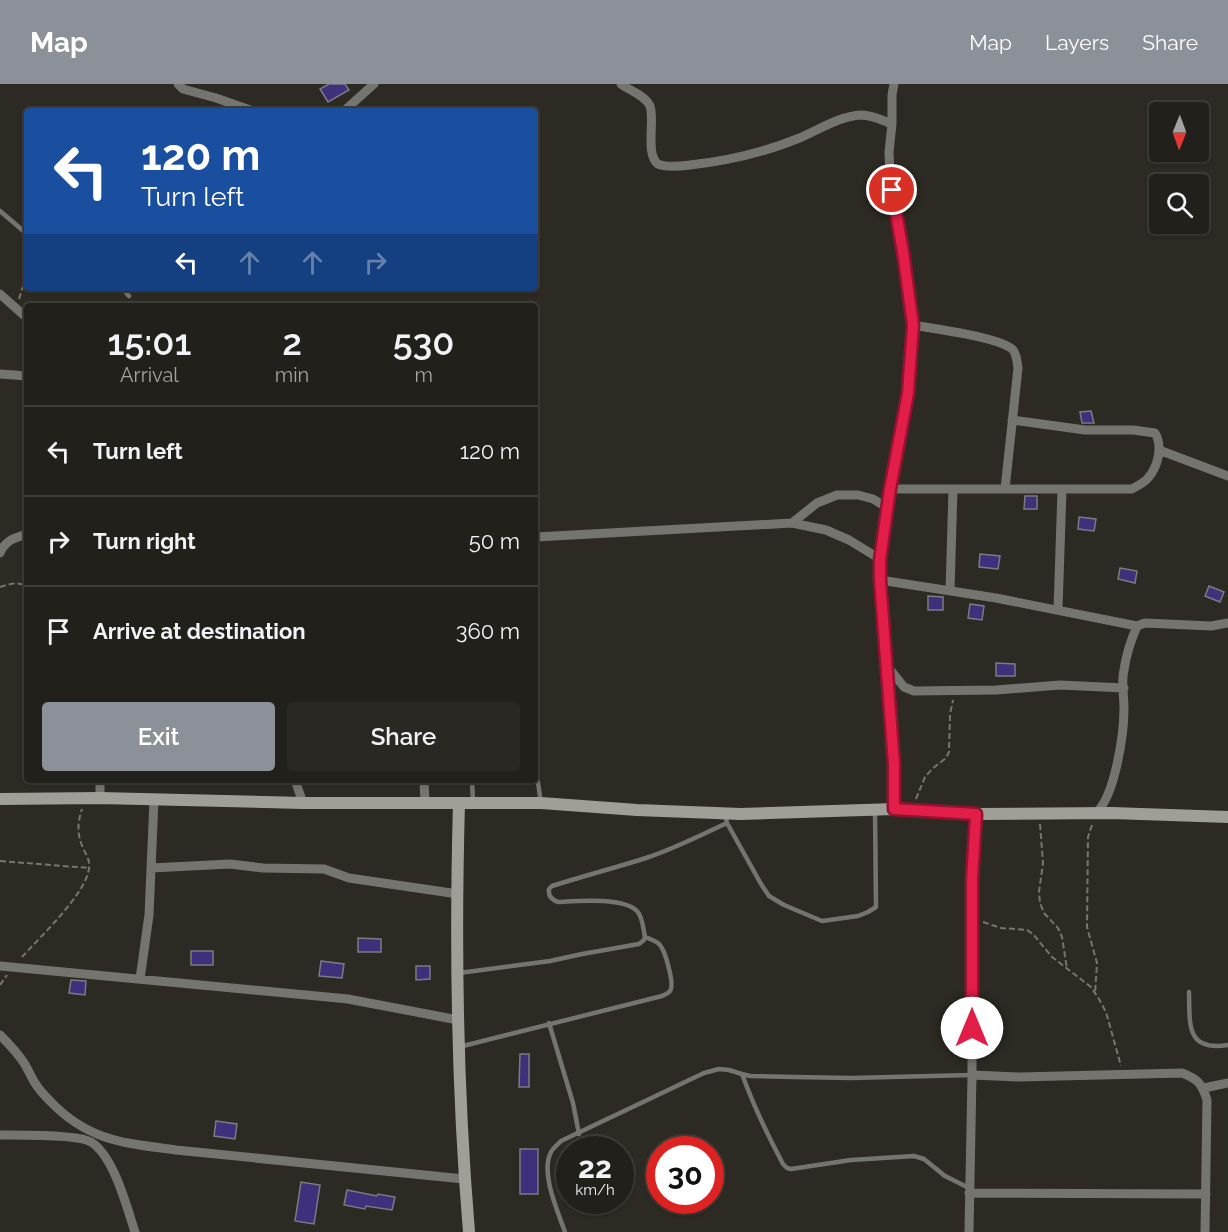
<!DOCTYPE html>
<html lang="en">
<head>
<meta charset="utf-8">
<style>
  body { margin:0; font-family:Raleway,sans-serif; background:#292823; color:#f1f3f6; height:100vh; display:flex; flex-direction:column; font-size:22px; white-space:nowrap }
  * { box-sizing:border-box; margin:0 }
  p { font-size:20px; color:#a2a3a2 }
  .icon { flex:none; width:33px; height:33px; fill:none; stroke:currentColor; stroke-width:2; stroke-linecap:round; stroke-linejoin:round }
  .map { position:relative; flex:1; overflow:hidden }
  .panel { position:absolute; left:24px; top:219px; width:514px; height:480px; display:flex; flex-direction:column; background:#21201a; border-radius:6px; box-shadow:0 2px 4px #0004,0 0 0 2px #3e3e39 }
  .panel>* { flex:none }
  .guide { position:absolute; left:24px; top:24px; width:514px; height:183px; border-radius:6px; box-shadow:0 2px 4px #0004,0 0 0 2px #3e3e39; background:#1a4fa0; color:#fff; overflow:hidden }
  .needle { width:39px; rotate:181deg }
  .tools { position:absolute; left:1149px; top:18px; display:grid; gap:12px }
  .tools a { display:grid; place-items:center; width:60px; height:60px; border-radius:6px; background:#21201a; box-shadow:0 2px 4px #0004,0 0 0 2px #3e3e39; font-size:30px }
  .speed { position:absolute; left:556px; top:1052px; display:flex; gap:12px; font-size:30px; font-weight:700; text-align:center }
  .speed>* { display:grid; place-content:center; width:78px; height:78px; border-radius:50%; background:#21201a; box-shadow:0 2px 4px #0004,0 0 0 2px #3e3e39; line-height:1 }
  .speed small { font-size:15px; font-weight:400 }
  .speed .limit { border:9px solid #d22; background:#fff; color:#111 }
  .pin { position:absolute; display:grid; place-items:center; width:51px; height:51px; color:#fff; margin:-26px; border:3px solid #fff; border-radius:50%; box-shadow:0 2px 6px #0007 }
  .me { position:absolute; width:66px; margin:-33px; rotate:0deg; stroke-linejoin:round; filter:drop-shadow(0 0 4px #0008) }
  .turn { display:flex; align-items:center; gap:21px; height:126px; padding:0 18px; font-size:27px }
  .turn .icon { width:78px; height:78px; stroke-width:2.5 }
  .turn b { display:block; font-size:42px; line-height:51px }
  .lanes { display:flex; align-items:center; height:57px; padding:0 18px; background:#0003; justify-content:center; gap:30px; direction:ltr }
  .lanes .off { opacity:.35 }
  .eta { display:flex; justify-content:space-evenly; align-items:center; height:102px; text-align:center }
  .eta b { font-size:36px; font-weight:600; line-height:42px }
  .cta { display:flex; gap:12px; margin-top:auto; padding:12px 18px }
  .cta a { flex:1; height:69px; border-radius:6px; background:#8c9099; color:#fff; font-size:24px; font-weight:600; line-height:69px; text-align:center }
  .cta a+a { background:#292823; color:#f1f3f6 }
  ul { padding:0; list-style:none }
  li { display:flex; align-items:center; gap:18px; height:90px; padding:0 18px; border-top:2px solid #3e3e39 }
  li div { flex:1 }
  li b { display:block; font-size:22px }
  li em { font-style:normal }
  header { display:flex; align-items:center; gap:36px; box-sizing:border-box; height:84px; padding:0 30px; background:#8c9099; color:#fff }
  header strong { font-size:28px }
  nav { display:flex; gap:33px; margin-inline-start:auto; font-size:21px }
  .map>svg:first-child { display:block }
  .building { fill:#402f7b; stroke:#7b7b84; stroke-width:1.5 }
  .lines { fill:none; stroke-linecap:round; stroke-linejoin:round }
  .path { stroke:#76756e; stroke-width:2; stroke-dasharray:6 3; stroke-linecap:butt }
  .lane { stroke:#757570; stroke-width:4.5 }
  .street { stroke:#757570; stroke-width:9 }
  .secondary { stroke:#9f9f98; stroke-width:12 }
  .route-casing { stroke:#92132f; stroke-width:15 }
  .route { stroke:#e11d48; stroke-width:10 }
</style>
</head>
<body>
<header>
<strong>Map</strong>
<nav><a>Map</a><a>Layers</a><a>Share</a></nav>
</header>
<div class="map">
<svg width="1228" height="1148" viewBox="0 0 1228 1148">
  <rect width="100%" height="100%" fill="#2c2a22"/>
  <!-- building -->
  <path class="building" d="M329,0H345L349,6L328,18L320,5Z
    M1091,327L1094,339H1082L1080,328Z
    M1025,412H1037V425H1024Z
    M1079,433L1096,435L1094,447L1078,445Z
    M980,470L1000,472L998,485L979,483Z
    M1120,484L1137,487L1135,499L1118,495Z
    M1209,502L1224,508L1220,518L1205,512Z
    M928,512L943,513V526H928Z
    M970,520L984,522L982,536L968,534Z
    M996,579L1015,580V592H996Z
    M358,854L381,855V868H358Z
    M191,867H213V881H191Z
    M321,877L344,880L342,894L319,892Z
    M416,882H430V895L416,896Z
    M71,896L86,897L85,911L69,909Z
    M520,970H529V1003H519Z
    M216,1037L237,1040L235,1055L214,1052Z
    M520,1065H538V1110H520Z
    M301,1098L320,1101L314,1140L295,1137Z
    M347,1106L377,1112L378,1110L395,1113L392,1126L366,1122L365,1125L344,1121Z"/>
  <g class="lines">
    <!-- path -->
    <path class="path" d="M19,215L27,189
      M0,503C9,500 19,497 27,503
      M916,715L925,693L932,685L946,674L949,668L950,630L953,616
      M1040,740L1043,779L1039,808L1040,819L1044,829L1058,844L1062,853L1067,885
      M1092,741L1088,753L1087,843L1097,879L1095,910
      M0,777L89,784
      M983,838L1001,844L1027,846L1033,850L1052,873L1091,903L1099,915L1106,928L1121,982
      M22,873C39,854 87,809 89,784C90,777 87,772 84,766C77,752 77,740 82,725
      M0,901L7,891"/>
    <!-- lane -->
    <path class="lane" d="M0,127L27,150
      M122,204L129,212
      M536,685L541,719
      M472,696L473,717
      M725,730L727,739L761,800L769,812L784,821L822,837L858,832L868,828L876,823L875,726
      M459,889L550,877L582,870L639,860L644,856L645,853C643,845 643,833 637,827C623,813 577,817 558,818C552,816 548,812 549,805L552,802C583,792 615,784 646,774C674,765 701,751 727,739
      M1189,908C1190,939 1185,968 1228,961
      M549,939L573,1019L579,1050
      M459,963L662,912C664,911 669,909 670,907C675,901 665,865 659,860C655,856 650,855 645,853
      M742,990C754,1023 767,1050 783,1080L787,1084L791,1085L851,1076L914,1072L924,1075L945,1092L969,1104
      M565,1148C558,1128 540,1089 551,1068C553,1064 558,1060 561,1057L704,989L719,985L729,986L742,990L750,992L794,993L851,994L971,991"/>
    <!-- street -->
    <path class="street" d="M178,0L183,5L216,14L253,27
      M621,0C630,7 645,11 650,22C655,36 645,71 658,80C666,84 681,82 690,81C727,77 762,69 797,55C817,47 839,32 861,31C872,31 882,36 892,40
      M894,0L892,11V40L889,68L890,92L903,167L913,241L908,309L890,405L880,475V496L894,680L895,725
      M344,27L374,0
      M0,210L27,234
      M913,241C933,245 1001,253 1013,266C1017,271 1017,278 1018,284L1005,405
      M0,290L27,292
      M1159,366L1228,392
      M890,405H1132C1137,402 1144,399 1148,394C1158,383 1163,362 1155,349L1133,346H1085L1012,336
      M792,439L817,419L837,411H858L873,415L888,424
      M536,453L792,439L826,446L849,456L880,475
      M0,469C5,456 15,454 27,450
      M880,496L996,514L1137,542
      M950,507L953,405
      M1058,525L1062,406
      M888,583L904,603L914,607L996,606L1060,601L1124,604
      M295,696L303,719
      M424,696L425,719
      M100,714V696
      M1096,729C1115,712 1124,650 1124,624C1124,612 1121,598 1124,586C1126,572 1131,556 1137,542L1145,539L1211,542L1228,539
      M151,784L230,780L263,784L324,785L349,794L458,810
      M0,882L348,915L458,936
      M140,895L149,831L154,716
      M0,951C9,960 17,968 24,979C28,985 31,993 35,999C39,1006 45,1012 50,1017C88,1057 124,1059 176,1066L464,1095
      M972,991L1019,993L1182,989C1198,995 1202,1000 1207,1016L1205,1148
      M1204,1004L1228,999
      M0,1051C18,1051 78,1050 91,1058C114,1072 127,1124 135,1148
      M969,1109L1206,1110
      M969,1148L972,991V796L976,730"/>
    <!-- secondary -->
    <path class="secondary" d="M0,715L100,714L303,719H541L637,726L741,730L895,725L976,730L1112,729L1228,733
      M459,719C455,862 457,1005 469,1148"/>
  </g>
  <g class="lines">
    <!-- route casing -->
    <g class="route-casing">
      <path id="route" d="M892,106L903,168L913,241L908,309L890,405L880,476V496L894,680V725L976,730L972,796V944"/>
    </g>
    <!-- route -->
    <use href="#route" class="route"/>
  </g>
</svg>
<div class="tools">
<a><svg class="needle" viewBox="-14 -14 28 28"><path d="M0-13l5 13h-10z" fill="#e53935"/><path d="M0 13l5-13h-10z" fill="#a2a3a2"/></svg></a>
<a><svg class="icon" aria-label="search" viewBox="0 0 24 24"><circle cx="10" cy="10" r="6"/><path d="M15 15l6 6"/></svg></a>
</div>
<div class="speed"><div>22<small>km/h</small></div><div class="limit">30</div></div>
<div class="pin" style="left:892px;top:106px;background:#d93025"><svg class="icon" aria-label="arrive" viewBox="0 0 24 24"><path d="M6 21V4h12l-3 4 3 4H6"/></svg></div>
<svg class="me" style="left:972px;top:944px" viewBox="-20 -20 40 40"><circle r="19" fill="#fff"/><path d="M0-13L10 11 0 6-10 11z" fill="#e11d48"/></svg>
<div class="guide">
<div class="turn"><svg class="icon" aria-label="left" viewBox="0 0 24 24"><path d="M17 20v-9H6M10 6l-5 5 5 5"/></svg><div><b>120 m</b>Turn left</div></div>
<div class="lanes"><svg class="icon" aria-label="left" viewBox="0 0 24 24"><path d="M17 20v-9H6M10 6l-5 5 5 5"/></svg><svg class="icon off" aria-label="ahead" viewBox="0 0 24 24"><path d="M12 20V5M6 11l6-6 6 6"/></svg><svg class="icon off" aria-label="ahead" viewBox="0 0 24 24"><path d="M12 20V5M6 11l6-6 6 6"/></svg><svg class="icon off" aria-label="right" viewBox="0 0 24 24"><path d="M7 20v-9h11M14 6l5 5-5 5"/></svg></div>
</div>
<section class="panel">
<div class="eta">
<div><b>15:01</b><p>Arrival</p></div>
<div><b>2</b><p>min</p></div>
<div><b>530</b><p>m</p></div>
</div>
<ul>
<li><svg class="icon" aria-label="left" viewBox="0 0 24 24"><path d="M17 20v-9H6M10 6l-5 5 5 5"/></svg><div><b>Turn left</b></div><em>120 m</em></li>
<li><svg class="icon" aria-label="right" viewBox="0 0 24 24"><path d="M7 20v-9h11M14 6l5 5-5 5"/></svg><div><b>Turn right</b></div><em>50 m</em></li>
<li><svg class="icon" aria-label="arrive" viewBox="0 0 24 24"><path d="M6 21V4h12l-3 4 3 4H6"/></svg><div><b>Arrive at destination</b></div><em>360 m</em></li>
</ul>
<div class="cta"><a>Exit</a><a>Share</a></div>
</section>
</div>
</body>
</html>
